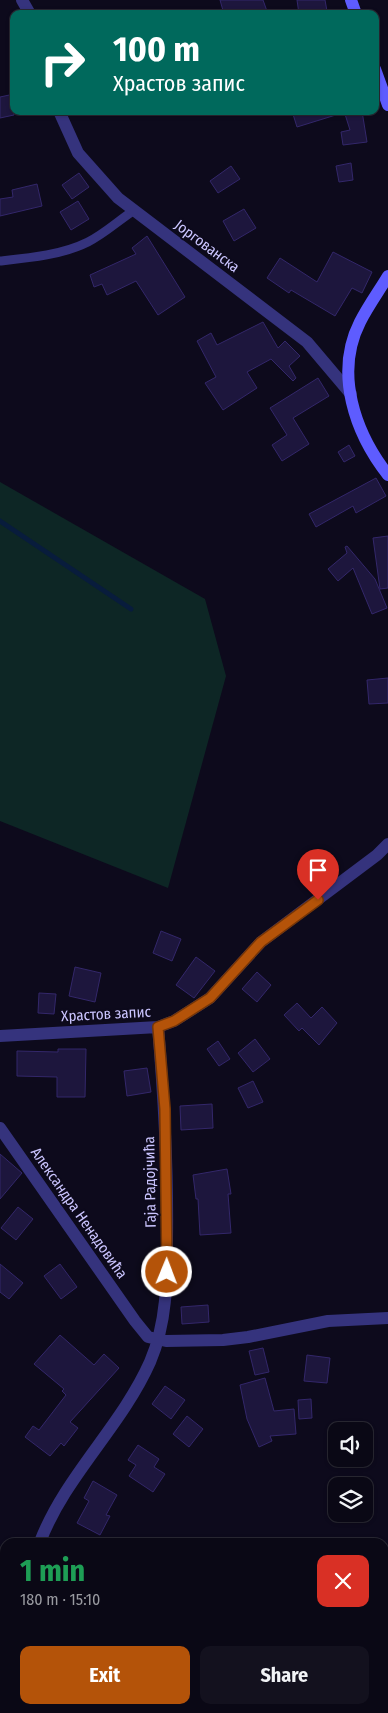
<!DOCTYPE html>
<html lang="en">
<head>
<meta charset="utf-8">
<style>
  body { margin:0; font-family:"Fira Sans Condensed",sans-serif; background:#13111e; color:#f1f3f6; height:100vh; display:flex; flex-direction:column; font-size:19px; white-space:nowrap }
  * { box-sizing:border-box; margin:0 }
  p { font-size:16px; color:#999aa0 }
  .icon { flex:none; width:28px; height:28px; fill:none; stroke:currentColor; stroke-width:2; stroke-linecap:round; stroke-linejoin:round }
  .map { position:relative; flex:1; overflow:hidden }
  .drawer { position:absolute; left:0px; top:1538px; width:389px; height:176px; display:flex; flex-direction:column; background:#0a0815; border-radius:15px 15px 0 0; box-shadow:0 1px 4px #0004,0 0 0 1px #2a2934 }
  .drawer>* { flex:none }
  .banner { position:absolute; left:10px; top:10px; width:369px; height:105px; border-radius:10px; box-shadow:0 1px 4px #0004,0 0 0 1px #2a2934; background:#00695c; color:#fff; overflow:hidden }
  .tools { position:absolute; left:328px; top:1422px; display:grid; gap:10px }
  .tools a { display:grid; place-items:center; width:45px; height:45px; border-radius:10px; background:#0a0815; box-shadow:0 1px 4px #0004,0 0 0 1px #2a2934; font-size:25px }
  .pin { position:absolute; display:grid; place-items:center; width:42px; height:42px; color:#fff; margin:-51px -21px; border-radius:50% 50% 50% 0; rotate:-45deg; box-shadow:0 0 5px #0007 }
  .pin .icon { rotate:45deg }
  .me { position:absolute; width:55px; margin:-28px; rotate:1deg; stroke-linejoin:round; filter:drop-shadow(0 0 4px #0008) }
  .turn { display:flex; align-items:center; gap:18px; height:105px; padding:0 20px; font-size:22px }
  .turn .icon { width:65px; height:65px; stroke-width:2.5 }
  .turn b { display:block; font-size:35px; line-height:42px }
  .round { display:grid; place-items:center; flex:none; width:52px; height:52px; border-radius:10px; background:#13111e }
  .headline { display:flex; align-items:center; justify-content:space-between; height:85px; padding:0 20px }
  h1 { font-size:30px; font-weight:700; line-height:38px; color:#1e9e55 }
  .primary-button { display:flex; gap:10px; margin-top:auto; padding:10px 20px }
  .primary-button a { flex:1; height:58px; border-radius:10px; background:#b45309; color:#fff; font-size:20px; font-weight:700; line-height:58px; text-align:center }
  .primary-button a+a { background:#13111e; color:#f1f3f6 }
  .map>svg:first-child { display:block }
  .green { fill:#0d2625 }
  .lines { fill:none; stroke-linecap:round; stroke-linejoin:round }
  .stream { stroke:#081c3c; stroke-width:5 }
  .building { fill:#1d163d; stroke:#33276a }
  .lane { stroke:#35337d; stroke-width:9 }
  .street { stroke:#35337d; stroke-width:12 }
  .secondary { stroke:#5e5cff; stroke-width:12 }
  .route-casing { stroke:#753606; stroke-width:12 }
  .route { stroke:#b45309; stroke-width:9 }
  .labels { text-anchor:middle; stroke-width:4; stroke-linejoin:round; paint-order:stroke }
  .street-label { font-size:15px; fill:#cbc5ff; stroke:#0d0a1c }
</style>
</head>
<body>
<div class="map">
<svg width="388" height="1713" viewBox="0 0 388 1713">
  <rect width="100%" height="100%" fill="#0d0a1c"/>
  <!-- green -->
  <path class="green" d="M0,482L205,599L226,676L168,888L0,821Z"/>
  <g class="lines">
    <!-- stream -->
    <path class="stream" d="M0,521L131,609"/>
  </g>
  <!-- building -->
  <path class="building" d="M220,0H263L268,14H224Z
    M297,0H325L327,11L299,14Z
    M14,94V115L0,118V97Z
    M292,111H339V114L297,127Z
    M344,111H362L367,142L343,145L341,132L350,130Z
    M351,163L353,180L339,182L336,166Z
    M231,166L240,179L218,193L210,181Z
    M79,173L89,187L72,199L62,185Z
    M37,184L42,206L0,216V199L13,197L12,190Z
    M78,201L89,219L71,230L60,212Z
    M244,209L256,228L234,241L223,221Z
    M147,236L185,297L158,315L136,281L107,295L102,284L94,287L90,275L136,254L132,248Z
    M333,252L372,272L362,293L352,288L335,316L291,290L289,293L267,278L280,258L317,282Z
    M263,322L278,348L285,341L300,356L289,366L296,378L293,381L271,359L247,372L257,388L223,410L205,383L216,377L197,341L211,333L217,345Z
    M318,378L329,396L293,418L309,444L282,461L272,445L287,435L270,408Z
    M349,445L355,456L344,462L338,452Z
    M376,478L386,496L356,513L353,506L316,527L309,514Z
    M388,536V588L380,589L373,538Z
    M347,546L375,579L387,608L372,614L353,568L338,581L328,569L347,553L345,547Z
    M388,678V703L369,704L367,680Z
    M161,931L181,939L172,961L153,953Z
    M196,957L215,971L194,998L176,985Z
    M75,967L101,973L95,1002L69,996Z
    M257,972L271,985L257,1002L242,989Z
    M39,993L56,994L54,1014L38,1013Z
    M297,1003L311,1018L322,1007L337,1023L319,1045L302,1028L299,1031L284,1015Z
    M255,1039L270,1059L253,1072L238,1053Z
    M218,1041L230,1059L219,1066L207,1049Z
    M58,1049H86L85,1097H57V1077L17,1076V1051L58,1052Z
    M147,1068L151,1092L127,1096L124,1071Z
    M253,1081L263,1102L248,1108L238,1088Z
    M212,1104L213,1128L181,1130L180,1106Z
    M0,1154L22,1173L0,1199Z
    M227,1169L231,1194H228L231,1233L200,1235L198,1199H196L193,1175Z
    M18,1207L33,1219L16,1240L1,1228Z
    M0,1264L23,1283L9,1299L0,1292Z
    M60,1264L77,1287L61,1299L44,1276Z
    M208,1305L209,1322L182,1324L181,1307Z
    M60,1335L94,1365L104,1354L119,1368L70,1422L78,1428L64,1446L61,1443L50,1456L25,1437L33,1426L39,1430L66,1395L62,1391L64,1389L34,1364Z
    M263,1348L269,1372L255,1375L249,1351Z
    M307,1355L330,1358L327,1383L304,1381Z
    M265,1378L274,1411L294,1409L296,1434L270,1436L272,1441L259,1447L247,1419L240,1385Z
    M165,1386L185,1400L171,1419L152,1404Z
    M311,1399L312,1418L299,1419L298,1400Z
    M187,1416L203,1429L189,1447L173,1434Z
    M138,1445L159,1459L154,1467L165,1474L153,1492L129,1476L136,1465L128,1460Z
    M93,1481L117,1495L106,1515L110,1516L100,1535L77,1523L89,1501L84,1498Z"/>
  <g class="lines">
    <!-- lane -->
    <path class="lane" d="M0,261C29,258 62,255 88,242C104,234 118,221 133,211"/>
    <!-- street -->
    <path class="street" d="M22,0L30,14
      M59,111L78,153L118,198L307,342L351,394
      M0,1036L158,1027L174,1021L210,998L261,942L377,855L388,844
      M0,1128L135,1321L148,1337L166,1341L223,1340L248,1337L328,1321L388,1318
      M40,1542C65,1476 121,1427 150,1362C167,1323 167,1281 167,1239C168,1168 164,1098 158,1027
      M0,1674L5,1656"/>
    <!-- secondary -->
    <path class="secondary" d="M351,0L356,14
      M375,69L388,105
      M388,276C379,291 368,306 360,322C334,373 355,433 388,475"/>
  </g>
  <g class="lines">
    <!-- route casing -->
    <g class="route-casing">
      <path id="route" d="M167,1272L165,1109L158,1027L174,1021L210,998L261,942L318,900"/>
    </g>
    <!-- route -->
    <use href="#route" class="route"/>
  </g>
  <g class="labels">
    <!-- street labels -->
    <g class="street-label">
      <text transform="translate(207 246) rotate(37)" y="5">Јоргованска</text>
      <text transform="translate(106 1014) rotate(-3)" y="5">Храстов запис</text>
      <text transform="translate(150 1182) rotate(-91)" y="5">Гаја Радојчића</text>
      <text transform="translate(79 1213) rotate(55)" y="5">Александра Ненадовића</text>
    </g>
  </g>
</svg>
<div class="tools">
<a><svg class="icon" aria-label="sound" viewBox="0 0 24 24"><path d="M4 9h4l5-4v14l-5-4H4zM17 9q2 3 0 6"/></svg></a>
<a><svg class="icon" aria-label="layers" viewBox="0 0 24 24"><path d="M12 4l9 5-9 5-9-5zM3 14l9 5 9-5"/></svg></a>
</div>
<div class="pin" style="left:318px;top:900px;background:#d93025"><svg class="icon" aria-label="arrive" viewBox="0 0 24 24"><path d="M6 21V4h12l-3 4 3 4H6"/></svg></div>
<svg class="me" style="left:167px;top:1272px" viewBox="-20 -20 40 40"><circle r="17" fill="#b45309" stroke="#fff" stroke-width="3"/><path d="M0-11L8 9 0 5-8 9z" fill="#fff"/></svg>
<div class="banner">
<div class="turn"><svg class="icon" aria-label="right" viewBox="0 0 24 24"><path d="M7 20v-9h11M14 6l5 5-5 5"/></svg><div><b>100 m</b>Храстов запис</div></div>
</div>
<section class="drawer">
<div class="headline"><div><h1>1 min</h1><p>180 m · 15:10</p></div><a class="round" style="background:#d93025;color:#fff"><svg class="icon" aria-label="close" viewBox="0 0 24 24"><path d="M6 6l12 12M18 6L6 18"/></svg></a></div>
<div class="primary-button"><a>Exit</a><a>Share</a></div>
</section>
</div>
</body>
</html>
